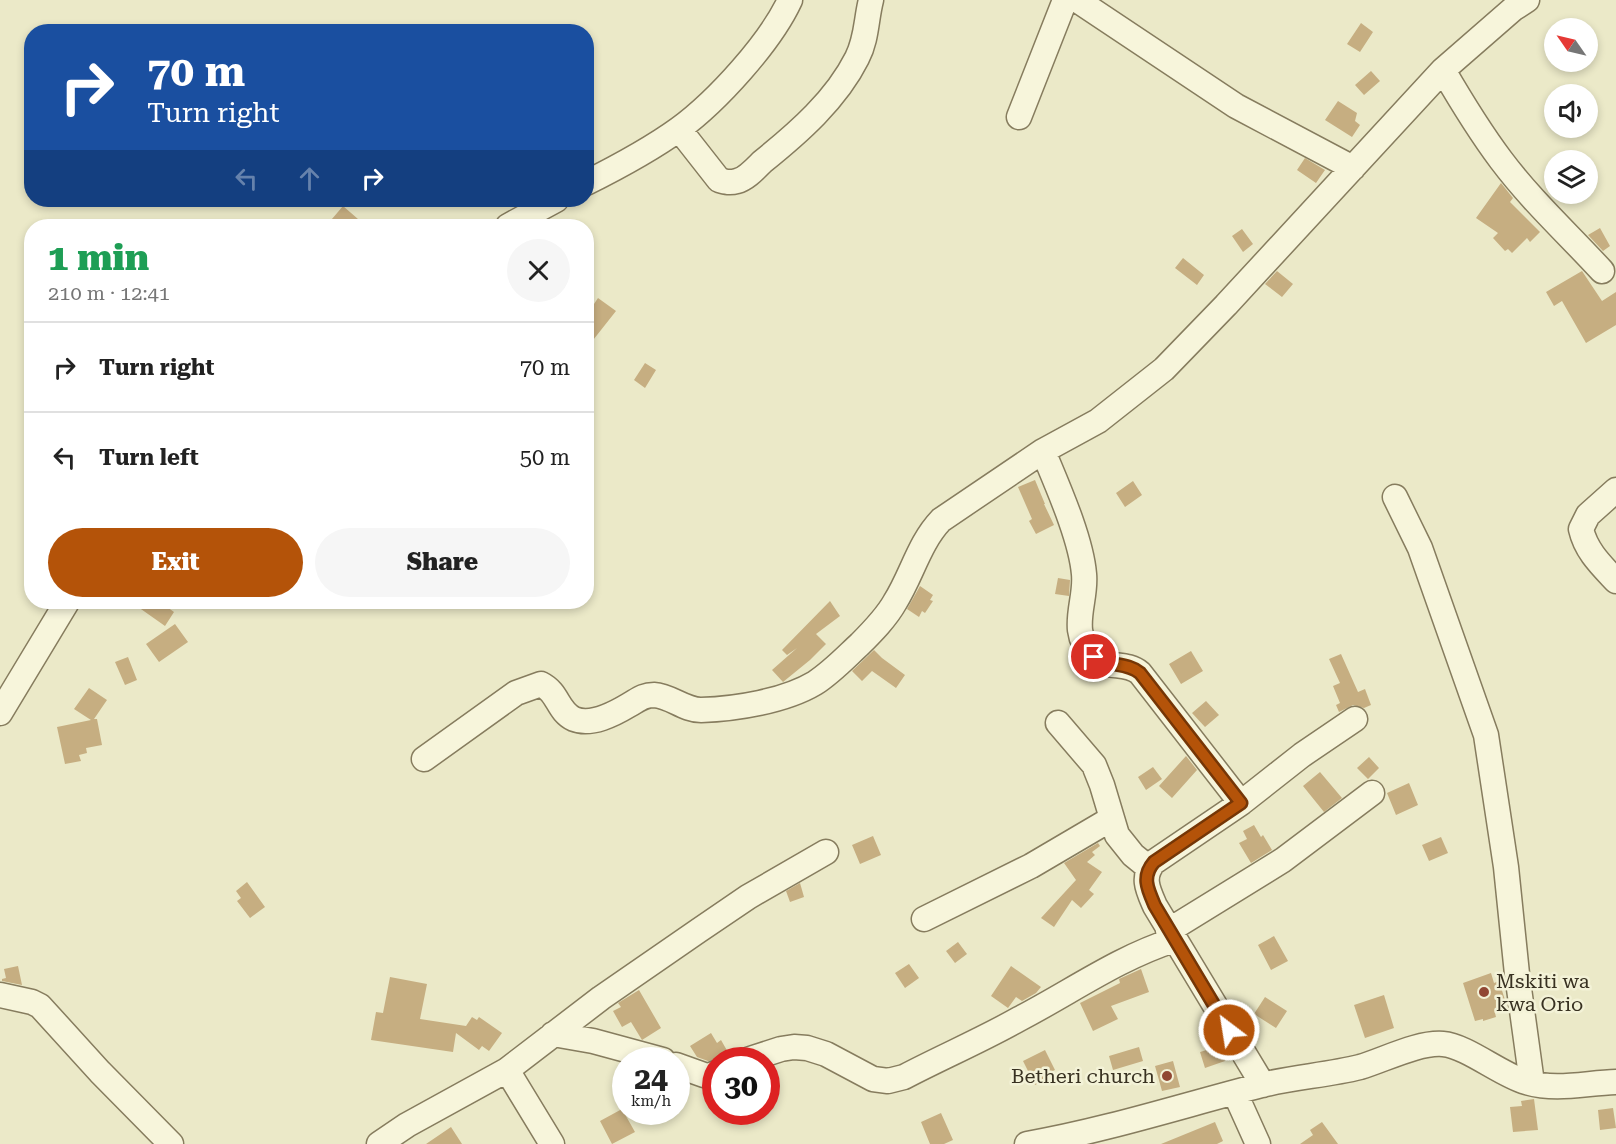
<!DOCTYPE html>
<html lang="en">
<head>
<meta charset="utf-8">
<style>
  body { margin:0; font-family:"Roboto Serif",serif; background:#f6f6f6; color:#222; height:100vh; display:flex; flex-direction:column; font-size:22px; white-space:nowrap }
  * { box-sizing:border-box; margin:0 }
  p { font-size:20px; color:#767676 }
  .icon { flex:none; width:33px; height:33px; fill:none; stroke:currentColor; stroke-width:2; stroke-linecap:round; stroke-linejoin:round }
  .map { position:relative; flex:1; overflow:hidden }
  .panel { position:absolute; left:24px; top:219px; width:570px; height:390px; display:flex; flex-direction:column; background:#fff; border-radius:24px; box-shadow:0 3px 9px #0003 }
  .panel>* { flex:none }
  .hud { position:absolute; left:24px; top:24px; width:570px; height:183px; border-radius:24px; box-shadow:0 3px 9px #0003; background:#1a4fa0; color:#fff; overflow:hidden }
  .needle { width:39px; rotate:304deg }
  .fabs { position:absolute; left:1544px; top:18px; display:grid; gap:12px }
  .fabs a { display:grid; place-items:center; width:54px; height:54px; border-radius:50%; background:#fff; box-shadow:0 3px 9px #0003; font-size:30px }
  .speed { position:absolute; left:612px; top:1047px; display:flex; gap:12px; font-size:30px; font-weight:700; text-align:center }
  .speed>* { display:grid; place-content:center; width:78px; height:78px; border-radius:50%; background:#fff; box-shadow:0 3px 9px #0003; line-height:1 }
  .speed small { font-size:15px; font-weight:400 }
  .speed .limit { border:9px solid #d22; background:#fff; color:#111 }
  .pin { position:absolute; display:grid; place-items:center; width:51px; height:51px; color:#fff; margin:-26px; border:3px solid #fff; border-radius:50%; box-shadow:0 2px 6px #0007 }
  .me { position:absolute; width:66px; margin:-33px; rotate:329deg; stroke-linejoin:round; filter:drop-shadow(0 0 4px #0008) }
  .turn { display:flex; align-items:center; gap:21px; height:126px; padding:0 24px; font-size:27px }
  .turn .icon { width:78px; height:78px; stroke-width:2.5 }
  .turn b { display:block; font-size:42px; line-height:51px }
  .lanes { display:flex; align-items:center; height:57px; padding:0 24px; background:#0003; justify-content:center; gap:30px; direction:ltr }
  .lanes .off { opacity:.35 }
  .round { display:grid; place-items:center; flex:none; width:63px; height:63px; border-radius:32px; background:#f6f6f6 }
  .headline { display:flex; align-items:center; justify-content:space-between; height:102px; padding:0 24px }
  h1 { font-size:36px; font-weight:800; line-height:45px; color:#1e9e55 }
  .cta { display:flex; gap:12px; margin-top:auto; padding:12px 24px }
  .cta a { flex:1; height:69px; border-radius:36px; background:#b45309; color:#fff; font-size:24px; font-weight:800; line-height:69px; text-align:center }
  .cta a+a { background:#f6f6f6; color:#222 }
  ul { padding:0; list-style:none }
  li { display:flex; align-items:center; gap:18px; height:90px; padding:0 24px; border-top:2px solid #e0e0e0 }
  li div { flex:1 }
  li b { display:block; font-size:22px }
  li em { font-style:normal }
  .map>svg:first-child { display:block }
  .building { fill:#c6ae81 }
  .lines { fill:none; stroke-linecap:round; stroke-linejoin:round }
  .minor-casing { stroke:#867c5e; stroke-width:27 }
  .minor { stroke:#f7f5db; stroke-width:24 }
  .route-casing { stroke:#753606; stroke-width:15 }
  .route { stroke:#b45309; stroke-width:10 }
  .poi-dot { fill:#914733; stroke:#f3f2d7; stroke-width:2 }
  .labels { text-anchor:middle; stroke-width:5; stroke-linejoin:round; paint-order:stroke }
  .poi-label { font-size:20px; fill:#383121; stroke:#f3f2d7; text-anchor:start }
</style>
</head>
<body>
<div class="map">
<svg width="1616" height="1144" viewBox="0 0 1616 1144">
  <rect width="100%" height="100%" fill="#ebe9c8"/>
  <!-- building -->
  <path class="building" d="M1361,23L1373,32L1360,52L1347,44Z
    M1371,71L1380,81L1364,95L1355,85Z
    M1338,101L1357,113L1355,121L1360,125L1352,137L1325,120Z
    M1305,158L1325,170L1316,183L1297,170Z
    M1501,183L1513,198L1510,202L1540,232L1530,242L1527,238L1512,253L1508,249L1505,251L1493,238L1498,233L1476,218Z
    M343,206L358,219L351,226H326Z
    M1600,228L1610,246L1603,251L1588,235Z
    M1242,229L1253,244L1243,252L1232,236Z
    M1183,258L1204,275L1197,285L1175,268Z
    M1277,271L1293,284L1282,297L1265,284Z
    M1582,271L1602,301L1616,292V325L1586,343L1562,301L1554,306L1546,292Z
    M598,298L616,311L586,349V303L592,307Z
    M645,363L656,370L645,388L634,380Z
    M1035,480L1045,504H1044L1054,525L1036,534L1029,521L1032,519L1018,487Z
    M1133,481L1142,495L1125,507L1116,493Z
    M1058,578L1070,580L1069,596L1055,594Z
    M920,586L933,595L930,600L933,601L925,613L922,611L919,617L907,609Z
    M830,601L840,616L816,634L826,644L810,660L783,682L772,670L797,648L787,655L782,650Z
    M131,602H160L174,612L165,626Z
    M175,624L188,642L159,662L146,644Z
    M874,650L882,658L905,675L896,688L872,671L862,681L852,671Z
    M1191,651L1203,671L1181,684L1169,664Z
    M1341,654L1358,692L1365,689L1371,705L1364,708L1353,705L1339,712L1336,705L1340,703L1333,686L1340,683L1329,659Z
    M128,657L137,680L125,685L115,662Z
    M89,688L107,700L94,719H97L102,745L86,748L87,753L79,755L81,761L65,764L57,727L91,720L74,709Z
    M1206,701L1219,715L1205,727L1192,713Z
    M1186,756L1197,770L1172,798L1159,786Z
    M1369,757L1379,768L1368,779L1357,768Z
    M1153,767L1162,779L1146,790L1138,777Z
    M1320,772L1342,798L1324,812L1303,786Z
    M1409,783L1418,805L1396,815L1387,793Z
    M1254,825L1261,837L1263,835L1272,850L1251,863L1239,843L1247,839L1243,831Z
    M873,836L881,855L860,864L852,845Z
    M1441,837L1448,853L1429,861L1422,845Z
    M1098,843L1100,846L1092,852L1095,855L1087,862L1102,872L1089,890L1094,894L1081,908L1072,900L1054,927L1041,918L1076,880L1064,863Z
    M247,882L265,907L250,918L237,901L241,898L236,891Z
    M800,883L804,897L790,902L786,891Z
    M1274,936L1288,961L1271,970L1258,945Z
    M958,942L967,954L955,963L946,951Z
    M909,964L919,978L905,988L895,973Z
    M18,966L22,985L2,981V979L6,978L4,969Z
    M1011,966L1041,987L1036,993L1022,1001L1016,997L1008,1008L991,996Z
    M1141,969L1149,992L1111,1006L1118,1019L1093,1031L1080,1003L1120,983L1119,979Z
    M1491,973L1494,983L1499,981L1505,1000L1501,1002L1504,1010L1495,1013L1496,1017L1483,1021V1019L1475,1021L1463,983Z
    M390,977L427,984L420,1019L466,1026L472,1017L477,1020L479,1017L502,1033L489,1051L482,1046L479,1050L456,1033L453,1052L371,1040L376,1012L383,1013Z
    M639,990L661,1028L642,1040L631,1022L622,1027L613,1011L621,1007L618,1003Z
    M1384,995L1394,1028L1365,1038L1354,1005Z
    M1265,997L1287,1011L1276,1028L1254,1014Z
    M711,1033L717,1043L721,1040L729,1054L720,1060L708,1061L697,1057L690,1046Z
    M1220,1046L1225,1061L1205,1068L1200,1052Z
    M1139,1047L1143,1061L1113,1070L1109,1056Z
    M1045,1050L1055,1070L1046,1074L1048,1078L1035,1085L1023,1061Z
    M1173,1061L1180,1087L1162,1091L1155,1066Z
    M1534,1099L1538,1130L1513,1132L1510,1107L1522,1106L1521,1101Z
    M1613,1108L1616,1128L1600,1130L1598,1110Z
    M622,1109L635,1132L612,1144L600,1121Z
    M941,1113L953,1140L944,1144H930L921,1122Z
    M1215,1122L1223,1141L1217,1144H1161Z
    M1322,1122L1338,1144H1300L1313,1135L1310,1130Z
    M451,1127L462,1144H426Z"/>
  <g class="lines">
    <!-- minor casing -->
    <g class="minor-casing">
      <path id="minor" d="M1077,0L1236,106L1353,168
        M1443,70C1461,101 1480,132 1501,160C1531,200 1568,234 1602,271
        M1019,117L1065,0
        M679,129L719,180C726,182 730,183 737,181C746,179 755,169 762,162C798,133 836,100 857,58C867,39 866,19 871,0
        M586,183C618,167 650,150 679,129C717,101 770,43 790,0
        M508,226L556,200
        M1043,451C1057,485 1081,538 1084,574C1087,603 1067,631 1094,657C1107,670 1126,661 1140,673L1241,803
        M1616,490L1588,515L1581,529C1586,551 1601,565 1616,581
        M1395,497L1420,548L1486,735L1506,867L1517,974L1532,1083
        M0,713L67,602
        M1058,723L1094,765L1102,785L1117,835L1133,855L1149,868
        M424,759L516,693L541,684C559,693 557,711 574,719C591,726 614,714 629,705C638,700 643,695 654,695C671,696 684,710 701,710C736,709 785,701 815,683C832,672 846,657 860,644C872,632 886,618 895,602C912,575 919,543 941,520L1043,451L1098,421L1164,369L1226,305L1443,70L1513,9L1527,0
        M924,919L1031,866L1111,819
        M1168,931L1283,860L1372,793
        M0,995L32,1002L40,1006L100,1072L171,1144
        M553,1034L593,1041L663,1060
        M747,1060L781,1049L794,1047L807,1048L826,1054L873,1079L888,1081L904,1077C942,1057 982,1040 1019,1019C1071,992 1118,958 1174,940
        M676,1065L704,1075L709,1076L716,1073
        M507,1070L552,1144
        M1263,1085L1155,906C1148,890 1141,877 1154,862L1241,803L1302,755L1355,719
        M1235,1093L1258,1144
        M379,1144L407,1125L507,1070L601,998L698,931L748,897L826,852
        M1027,1144C1107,1130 1184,1105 1262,1085C1294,1077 1328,1075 1360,1067C1384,1060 1418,1042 1443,1044C1467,1046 1501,1075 1526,1082C1556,1091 1585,1083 1616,1082"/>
    </g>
    <!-- minor -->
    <use href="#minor" class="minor"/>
  </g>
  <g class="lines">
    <!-- route casing -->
    <g class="route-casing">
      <path id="route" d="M1094,657C1109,667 1127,662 1140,673L1241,803L1154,862C1141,877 1148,890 1155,906L1229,1030"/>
    </g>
    <!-- route -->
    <use href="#route" class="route"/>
  </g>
  <!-- markers -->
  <g class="poi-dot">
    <circle cx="1484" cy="992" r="6"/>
    <circle cx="1167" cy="1076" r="6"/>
  </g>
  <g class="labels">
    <!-- poi labels -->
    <g class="poi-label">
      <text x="1496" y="988">Mskiti wa<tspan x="1496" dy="23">kwa Orio</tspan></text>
      <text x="1155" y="1083" text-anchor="end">Betheri church</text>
    </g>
  </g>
</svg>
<div class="fabs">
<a><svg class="needle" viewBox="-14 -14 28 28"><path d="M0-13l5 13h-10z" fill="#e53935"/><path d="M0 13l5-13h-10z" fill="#767676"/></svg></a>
<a><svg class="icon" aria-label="sound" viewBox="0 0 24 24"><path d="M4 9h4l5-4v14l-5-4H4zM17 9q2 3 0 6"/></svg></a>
<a><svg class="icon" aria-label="layers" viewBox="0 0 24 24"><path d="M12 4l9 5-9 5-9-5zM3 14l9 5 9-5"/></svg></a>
</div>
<div class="speed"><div>24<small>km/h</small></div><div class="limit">30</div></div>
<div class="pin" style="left:1094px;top:657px;background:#d93025"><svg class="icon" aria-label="arrive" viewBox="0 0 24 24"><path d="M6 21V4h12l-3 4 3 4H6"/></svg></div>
<svg class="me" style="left:1229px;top:1030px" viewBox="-20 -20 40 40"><circle r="17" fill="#b45309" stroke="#fff" stroke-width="3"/><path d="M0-11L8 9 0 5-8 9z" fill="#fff"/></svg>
<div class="hud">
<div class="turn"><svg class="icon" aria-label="right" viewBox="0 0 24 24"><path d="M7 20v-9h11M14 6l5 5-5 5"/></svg><div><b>70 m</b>Turn right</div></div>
<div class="lanes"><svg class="icon off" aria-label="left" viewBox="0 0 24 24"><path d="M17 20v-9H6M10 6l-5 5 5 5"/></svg><svg class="icon off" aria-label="ahead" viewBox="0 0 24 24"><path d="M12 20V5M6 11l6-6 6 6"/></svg><svg class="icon" aria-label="right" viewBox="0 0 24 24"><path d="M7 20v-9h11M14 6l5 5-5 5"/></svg></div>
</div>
<section class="panel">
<div class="headline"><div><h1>1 min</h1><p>210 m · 12:41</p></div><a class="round"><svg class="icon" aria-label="close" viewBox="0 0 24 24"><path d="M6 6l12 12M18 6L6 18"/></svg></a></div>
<ul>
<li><svg class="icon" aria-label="right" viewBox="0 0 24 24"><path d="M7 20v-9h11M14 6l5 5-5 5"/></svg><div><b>Turn right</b></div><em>70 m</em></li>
<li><svg class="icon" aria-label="left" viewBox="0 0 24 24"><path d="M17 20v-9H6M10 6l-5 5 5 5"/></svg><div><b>Turn left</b></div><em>50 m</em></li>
</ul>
<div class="cta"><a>Exit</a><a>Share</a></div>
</section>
</div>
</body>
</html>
